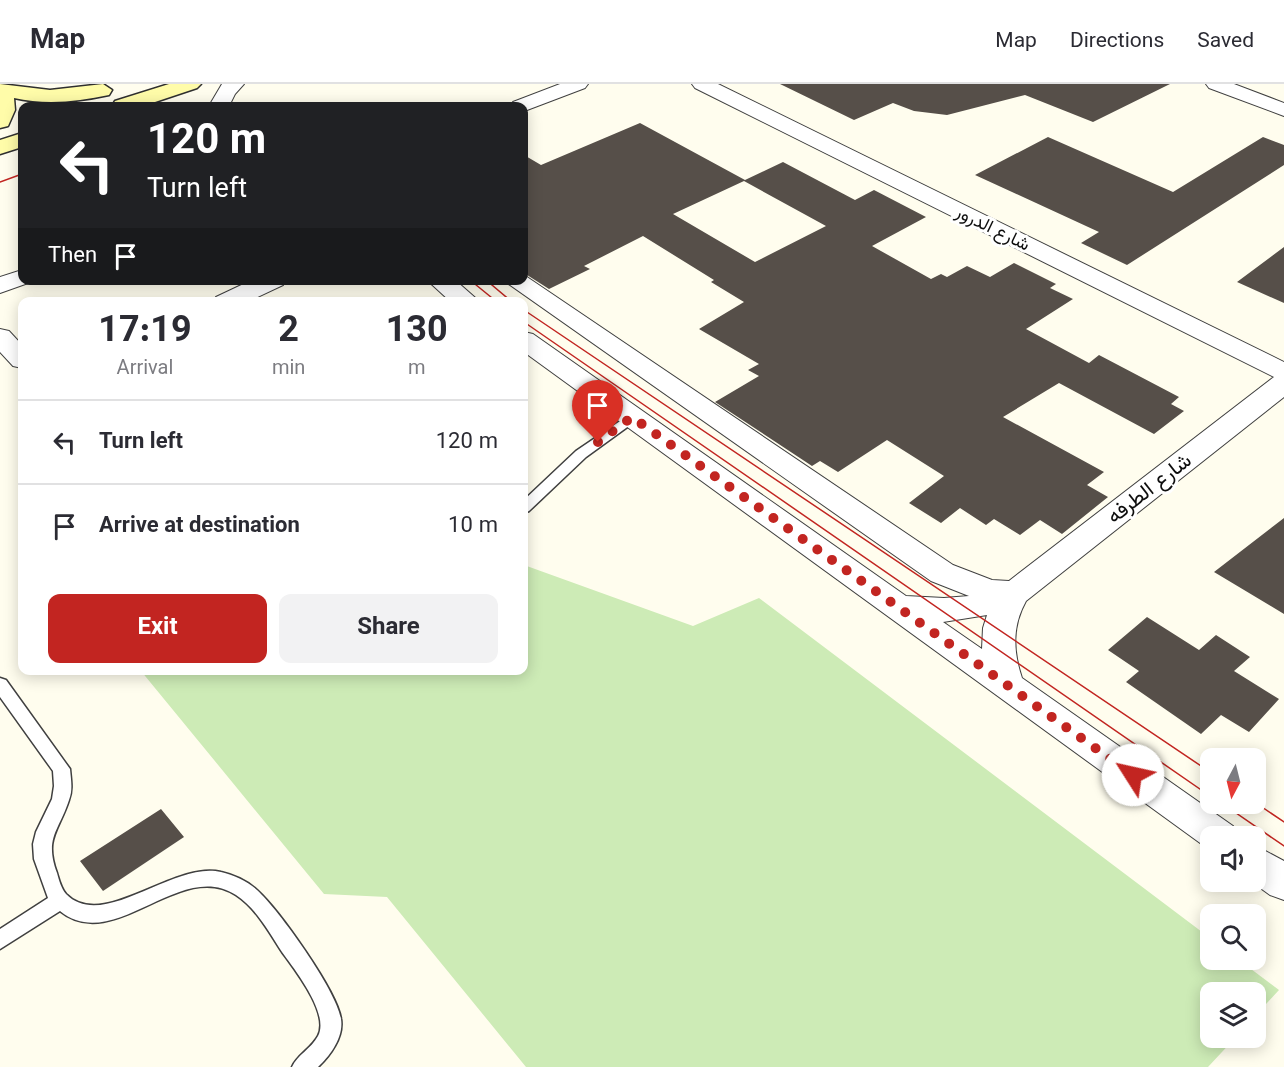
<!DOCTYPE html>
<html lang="en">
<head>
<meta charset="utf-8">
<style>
  body { margin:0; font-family:Georgia,Vazirmatn,serif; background:#f2f2f3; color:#2b2b33; height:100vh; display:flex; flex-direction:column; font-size:22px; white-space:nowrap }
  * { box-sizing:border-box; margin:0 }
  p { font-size:20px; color:#7c7c81 }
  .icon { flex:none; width:33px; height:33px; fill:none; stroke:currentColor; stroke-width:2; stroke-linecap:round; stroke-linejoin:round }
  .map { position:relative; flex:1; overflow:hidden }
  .sheet { position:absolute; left:18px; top:213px; width:510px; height:378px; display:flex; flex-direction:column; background:#fff; border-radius:12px; box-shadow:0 3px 15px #0003 }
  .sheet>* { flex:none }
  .guide { position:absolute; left:18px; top:18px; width:510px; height:183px; border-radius:12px; box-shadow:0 3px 15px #0003; background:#202124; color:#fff; overflow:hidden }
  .needle { width:39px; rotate:187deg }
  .tools { position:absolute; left:1200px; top:664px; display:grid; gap:12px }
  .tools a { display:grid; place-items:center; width:66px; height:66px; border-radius:12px; background:#fff; box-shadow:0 3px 15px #0003; font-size:30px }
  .pin { position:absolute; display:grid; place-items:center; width:51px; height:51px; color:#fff; margin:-62px -26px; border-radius:50% 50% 50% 0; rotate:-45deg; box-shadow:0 0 6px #0007 }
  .pin .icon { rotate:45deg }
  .me { position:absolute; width:66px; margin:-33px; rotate:305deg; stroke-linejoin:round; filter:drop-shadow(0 0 4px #0008) }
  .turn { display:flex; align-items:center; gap:21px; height:126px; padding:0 30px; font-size:27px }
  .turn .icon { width:78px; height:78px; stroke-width:2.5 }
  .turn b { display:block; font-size:42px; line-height:51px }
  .then { display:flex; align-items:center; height:57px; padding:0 30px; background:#0003; gap:12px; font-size:22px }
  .eta { display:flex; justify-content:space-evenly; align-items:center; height:102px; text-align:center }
  .eta b { font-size:36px; font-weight:700; line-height:42px }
  .button { display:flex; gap:12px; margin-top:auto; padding:12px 30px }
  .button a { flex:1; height:69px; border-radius:12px; background:#c22521; color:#fff; font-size:24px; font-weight:700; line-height:69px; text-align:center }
  .button a+a { background:#f2f2f3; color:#2b2b33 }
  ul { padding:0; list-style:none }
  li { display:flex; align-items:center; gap:18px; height:84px; padding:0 30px; border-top:2px solid #e1e1e2 }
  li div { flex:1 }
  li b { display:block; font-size:22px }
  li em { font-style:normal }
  header { display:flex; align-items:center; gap:36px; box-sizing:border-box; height:84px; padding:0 30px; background:#fff; border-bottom:2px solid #e1e1e2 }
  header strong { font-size:28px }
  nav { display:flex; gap:33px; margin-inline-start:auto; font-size:21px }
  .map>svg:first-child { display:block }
  .green { fill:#cdebb6 }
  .building { fill:#564f49; fill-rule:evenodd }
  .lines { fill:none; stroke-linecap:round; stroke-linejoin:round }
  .lane-casing { stroke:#404040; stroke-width:3 }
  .street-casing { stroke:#404040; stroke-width:2 }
  .secondary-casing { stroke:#2f2f2f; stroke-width:3 }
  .lane { fill:#fff; fill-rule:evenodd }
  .street { fill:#fff; fill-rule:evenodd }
  .secondary { fill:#fffca9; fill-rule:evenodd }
  .tram { stroke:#c22521; stroke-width:1.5 }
  .route { stroke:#c22521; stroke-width:10; stroke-dasharray:0 18 }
  .labels { text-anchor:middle; stroke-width:6; stroke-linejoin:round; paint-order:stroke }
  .far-street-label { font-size:18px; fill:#0d0d0d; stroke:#fff }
  .street-label { font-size:21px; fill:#0d0d0d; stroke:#fff }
</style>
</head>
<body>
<header>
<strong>Map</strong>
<nav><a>Map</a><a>Directions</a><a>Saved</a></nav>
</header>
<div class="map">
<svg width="1284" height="983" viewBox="0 0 1284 983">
  <rect width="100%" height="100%" fill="#fffdee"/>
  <!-- green -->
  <path class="green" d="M524,481L693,542L759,514L1210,854V876H1239L1279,906L1256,931V909H1210V954H1235L1208,983H526L387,813L324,810L141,587L524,586Z"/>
  <!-- building -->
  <path class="building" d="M780,0H1170L1093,38L1025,11L947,31L914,27L893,19L854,36Z
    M640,39L745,96L783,78L855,116L874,106L926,133L872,162L931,195L941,190L947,193L967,182L990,193L1014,179L1056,200L1050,204L1073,215L1026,245L1089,279L1099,271L1179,313L1171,320L1184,327L1154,350L1059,299L1003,333L1104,388L1087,401L1108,413L1062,450L1040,436L1020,451L994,435L986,441L960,424L941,439L909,419L944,392L887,356L838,388L820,377L812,382L715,318L759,292L748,286L759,280L699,245L744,218L711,198L714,196L643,152L584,182L590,185L549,205L524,189V71L541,81ZM744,97L826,142L755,178L673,130Z
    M1048,53L1173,108L1263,53L1284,61V81L1127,181L1081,159L1099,148L975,91Z
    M1284,163V219L1237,198Z
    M1284,434V530L1214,488Z
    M1147,533L1199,566L1216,551L1250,573L1234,587L1279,615L1249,648L1221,631L1201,650L1126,598L1139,587L1108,566Z
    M161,725L184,753L103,807L80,777Z"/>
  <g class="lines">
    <!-- lane casing -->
    <g class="lane-casing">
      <path id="lane" d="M632,329L639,333L637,336L586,373L529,427L524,429V416L576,367Z
        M0,594L6,596L70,685C71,696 73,706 69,716C59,747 44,754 57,789C59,796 61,804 66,810C103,848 174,776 221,788C234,791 247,797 257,806C279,826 337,907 341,935C344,953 330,972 318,983H292C297,971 311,965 318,952C330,930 295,886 282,868C269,848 256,824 236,811C180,774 114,871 60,827L0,865V845L48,814L34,775L33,760L36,748L52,715L54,702L53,687L0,613Z"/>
    </g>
    <!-- street casing -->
    <g class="street-casing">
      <path id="street" d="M222,0H244L235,10L229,22H209Z
        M560,0H588L585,4L527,26L524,27V22H510L513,18Z
        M692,0H718L1284,278V313L1026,517C1012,542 1013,567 1022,594L1233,742L1239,753H1210V766L1207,764L524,268V248L533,250L906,512L944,514L969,512L931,497L503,196H524V191L953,481L992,496L1009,497L1274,293L695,4ZM987,531L983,544L982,565L943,538Z
        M1206,0H1234L1284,19V32L1209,4Z
        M22,186V196L31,198L0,209V193Z
        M252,196H286L283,201L247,218H213L216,213Z
        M427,196H455L480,218H451Z
        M0,245L9,247L22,261V284L13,282L0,268Z
        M1256,762L1284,777V816L1270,811L1252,798H1256Z"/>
    </g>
    <!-- secondary casing -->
    <g class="secondary-casing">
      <path id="secondary" d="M0,0L50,6L103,0L112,6L109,11C77,18 45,21 14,14L15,26L8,42L0,44Z
        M169,0H201L197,4L143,22H112L115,17Z
        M22,49V63L0,70V56Z"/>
    </g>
    <!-- lane -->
    <use href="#lane" class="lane"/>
    <!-- street -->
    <use href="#street" class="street"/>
    <!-- secondary -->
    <use href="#secondary" class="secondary"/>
    <!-- tram -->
    <path class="tram" d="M0,98L22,90
      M470,196L497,218
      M486,196L512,218
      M524,226L1210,688
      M524,238L1210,712
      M1256,719L1284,738
      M1223,720L1284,762"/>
  </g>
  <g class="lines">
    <!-- route -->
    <path class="route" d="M598,358L632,333L1133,691"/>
  </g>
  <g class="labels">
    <!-- far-street labels -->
    <g class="far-street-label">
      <text transform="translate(993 144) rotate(26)" y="6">شارع الدرور</text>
    </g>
    <!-- street labels -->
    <g class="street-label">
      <text transform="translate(1149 404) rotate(-38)" y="7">شارع الطرفه</text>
    </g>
  </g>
</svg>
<div class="tools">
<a><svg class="needle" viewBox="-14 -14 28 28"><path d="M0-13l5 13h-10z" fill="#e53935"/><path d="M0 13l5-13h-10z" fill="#7c7c81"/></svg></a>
<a><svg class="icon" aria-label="sound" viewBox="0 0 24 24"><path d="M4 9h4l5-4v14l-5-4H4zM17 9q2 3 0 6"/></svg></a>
<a><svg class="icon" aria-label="search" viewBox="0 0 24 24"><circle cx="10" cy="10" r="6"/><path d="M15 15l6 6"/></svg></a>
<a><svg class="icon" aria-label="layers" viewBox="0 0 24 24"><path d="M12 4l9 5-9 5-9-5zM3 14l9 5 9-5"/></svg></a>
</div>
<div class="pin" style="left:598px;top:358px;background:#d93025"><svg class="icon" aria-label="arrive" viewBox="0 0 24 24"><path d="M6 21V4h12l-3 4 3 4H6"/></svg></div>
<svg class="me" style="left:1133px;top:691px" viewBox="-20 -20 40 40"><circle r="19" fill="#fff"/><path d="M0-13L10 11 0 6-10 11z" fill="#c22521"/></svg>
<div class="guide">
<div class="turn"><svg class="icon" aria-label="left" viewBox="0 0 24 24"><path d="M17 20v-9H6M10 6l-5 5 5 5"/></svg><div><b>120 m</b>Turn left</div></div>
<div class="then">Then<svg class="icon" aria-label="arrive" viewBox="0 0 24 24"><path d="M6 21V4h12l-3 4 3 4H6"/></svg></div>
</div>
<section class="sheet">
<div class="eta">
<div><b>17:19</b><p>Arrival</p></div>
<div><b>2</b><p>min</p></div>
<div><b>130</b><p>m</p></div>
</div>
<ul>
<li><svg class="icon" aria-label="left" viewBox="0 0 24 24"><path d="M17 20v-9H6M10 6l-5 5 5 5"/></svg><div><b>Turn left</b></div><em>120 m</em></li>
<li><svg class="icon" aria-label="arrive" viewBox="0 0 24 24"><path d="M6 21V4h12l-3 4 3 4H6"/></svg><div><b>Arrive at destination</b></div><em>10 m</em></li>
</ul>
<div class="button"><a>Exit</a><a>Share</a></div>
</section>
</div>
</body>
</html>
